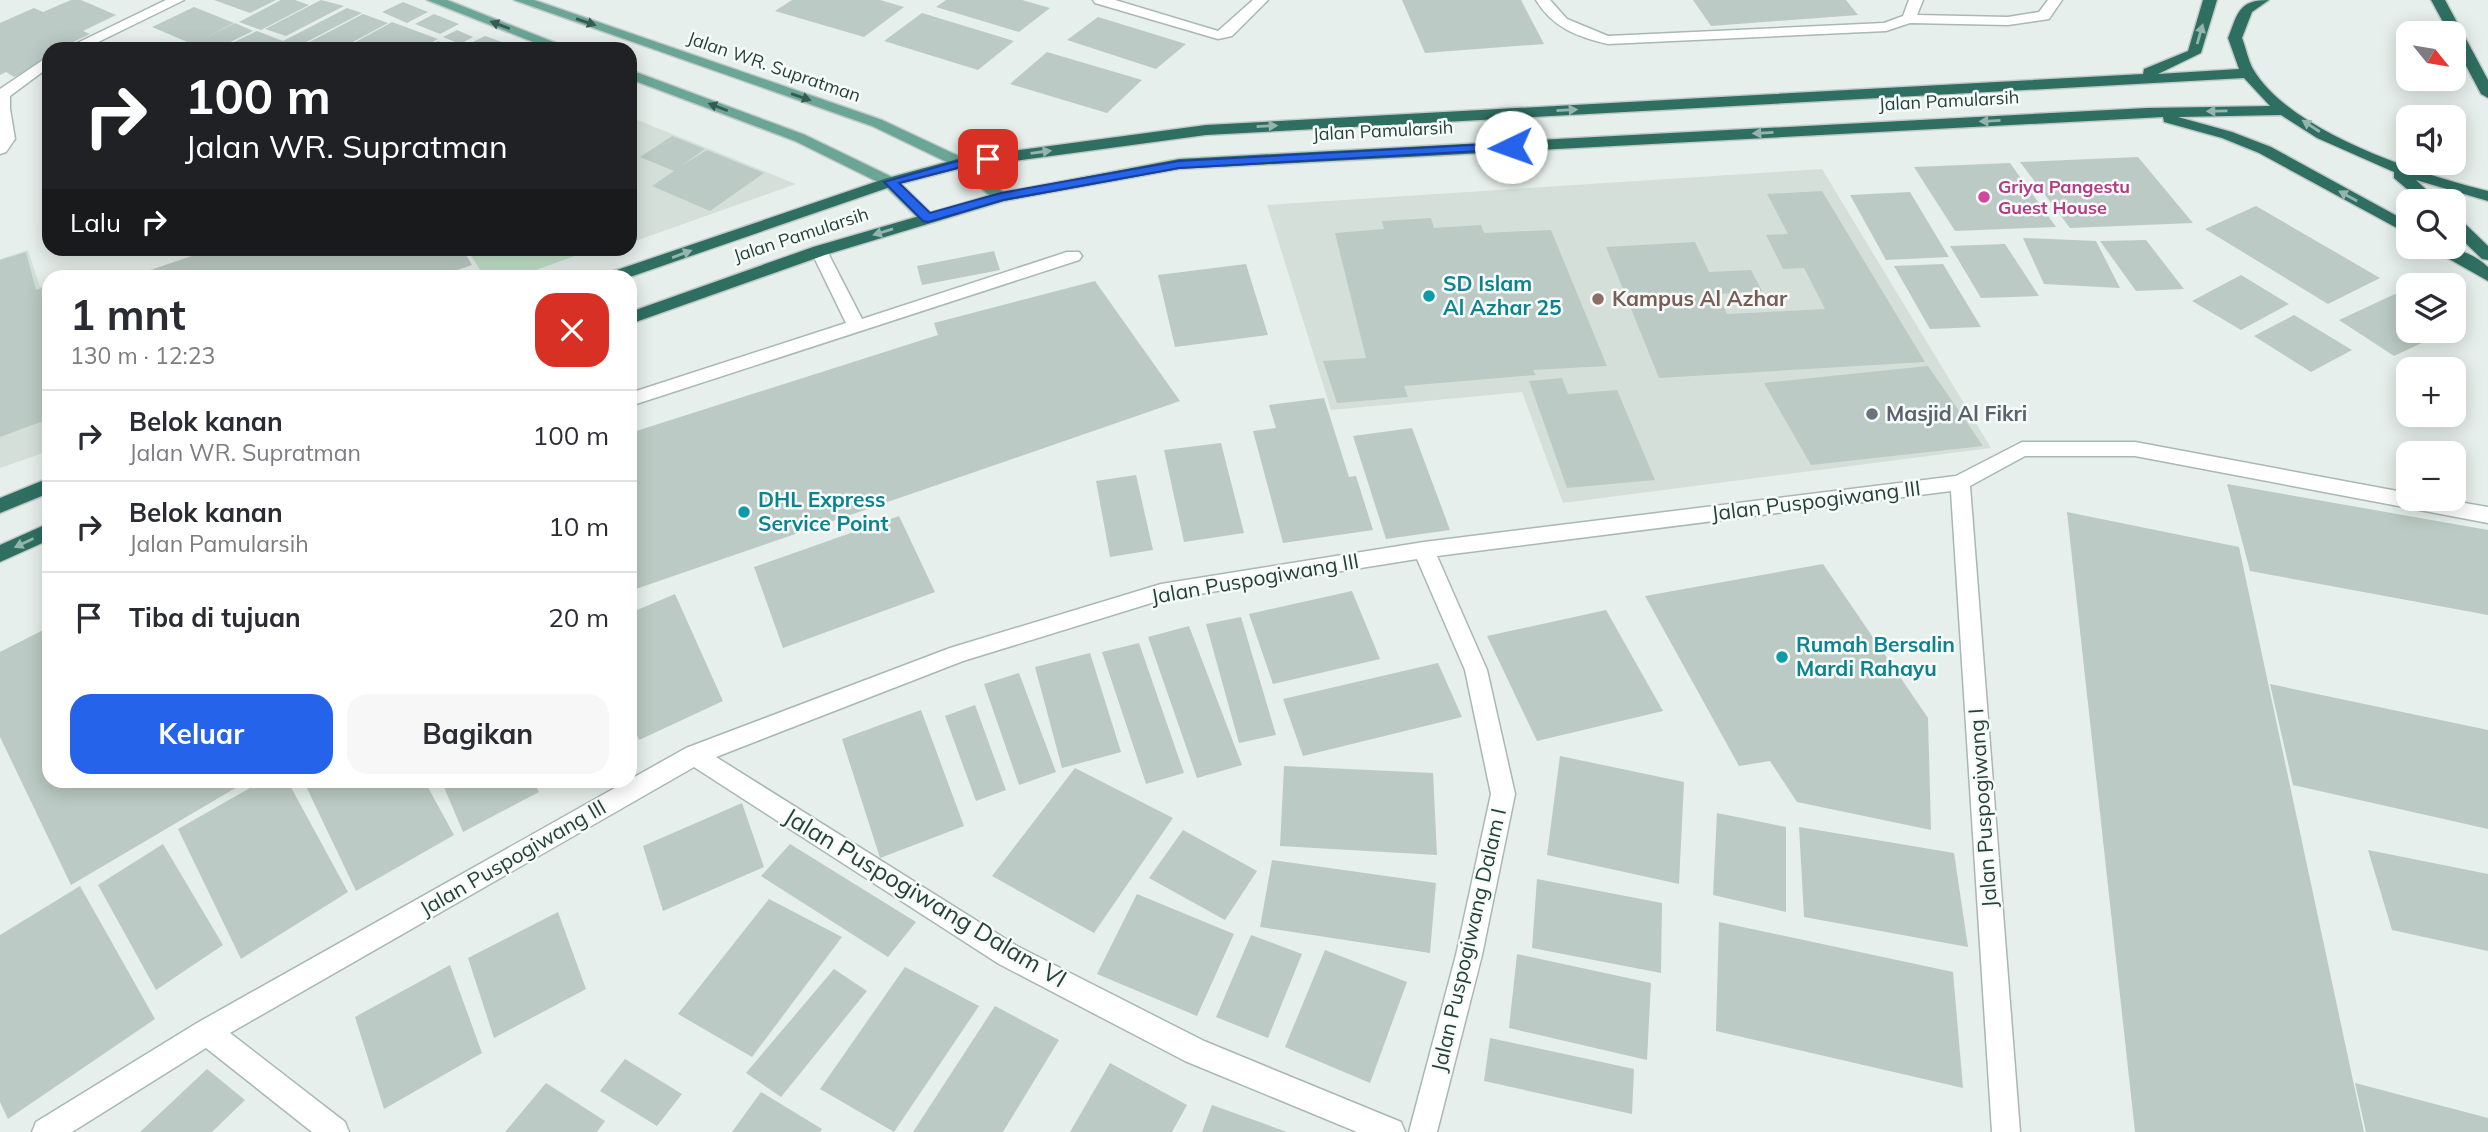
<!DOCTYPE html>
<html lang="id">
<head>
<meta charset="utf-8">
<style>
  body { margin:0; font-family:Mulish,sans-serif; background:#f7f7f7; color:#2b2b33; height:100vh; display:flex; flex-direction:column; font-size:26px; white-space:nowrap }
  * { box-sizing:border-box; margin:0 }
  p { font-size:23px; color:#7c7c81 }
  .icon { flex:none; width:38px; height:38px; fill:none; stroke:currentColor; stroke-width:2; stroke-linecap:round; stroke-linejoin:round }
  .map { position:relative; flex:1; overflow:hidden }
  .drawer { position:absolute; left:42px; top:270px; width:595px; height:518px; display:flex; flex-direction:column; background:#fff; border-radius:21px; box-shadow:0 4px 18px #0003 }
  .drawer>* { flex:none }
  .guide { position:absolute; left:42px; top:42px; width:595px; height:214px; border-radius:21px; box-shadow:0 4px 18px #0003; background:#202124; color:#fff; overflow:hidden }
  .needle { width:46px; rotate:120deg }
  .buttons { position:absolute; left:2396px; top:21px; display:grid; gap:14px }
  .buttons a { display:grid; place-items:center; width:70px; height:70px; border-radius:14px; background:#fff; box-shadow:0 4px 18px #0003; font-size:35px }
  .pin { position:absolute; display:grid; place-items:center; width:60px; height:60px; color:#fff; margin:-30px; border-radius:14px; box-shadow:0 4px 10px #0006 }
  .me { position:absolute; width:77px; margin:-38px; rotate:267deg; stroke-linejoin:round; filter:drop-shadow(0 0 5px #0008) }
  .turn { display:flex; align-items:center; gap:24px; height:147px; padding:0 28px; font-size:32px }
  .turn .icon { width:91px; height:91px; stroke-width:2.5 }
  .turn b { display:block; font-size:49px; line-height:60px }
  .then { display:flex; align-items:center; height:66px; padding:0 28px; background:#0003; gap:14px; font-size:26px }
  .round { display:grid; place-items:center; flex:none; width:74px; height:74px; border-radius:21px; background:#f7f7f7 }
  .summary { display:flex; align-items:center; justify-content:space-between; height:119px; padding:0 28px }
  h1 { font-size:42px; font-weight:700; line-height:52px }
  .button { display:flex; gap:14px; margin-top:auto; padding:14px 28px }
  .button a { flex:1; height:80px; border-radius:21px; background:#2563eb; color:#fff; font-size:28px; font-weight:700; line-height:80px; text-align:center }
  .button a+a { background:#f7f7f7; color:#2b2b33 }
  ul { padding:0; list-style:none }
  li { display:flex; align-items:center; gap:21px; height:91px; padding:0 28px; border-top:2px solid #e1e1e2 }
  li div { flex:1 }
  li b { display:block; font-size:26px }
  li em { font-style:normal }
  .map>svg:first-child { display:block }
  .built { fill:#d4dfda }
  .green { fill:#bfe0c8 }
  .building { fill:#bbcac4 }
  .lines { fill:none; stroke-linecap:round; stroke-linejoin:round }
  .minor-casing { stroke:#a8b8b2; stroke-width:3 }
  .major-casing { stroke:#c2cac8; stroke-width:3 }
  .highway-casing { stroke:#c2cac8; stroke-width:3 }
  .minor { fill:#fff; fill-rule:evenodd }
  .major { fill:#6aa596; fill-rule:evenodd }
  .highway { fill:#2f6f62; fill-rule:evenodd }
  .oneway { fill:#365b51 }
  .oneway2 { fill:#93b5ae }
  .route { fill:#2563eb; stroke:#184099; stroke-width:2 }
  .hotel-dot { fill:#d1479c; stroke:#f7fbf9; stroke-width:2.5 }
  .culture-dot { fill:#0f9aa8; stroke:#f7fbf9; stroke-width:2.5 }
  .education-dot { fill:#8d6e63; stroke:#f7fbf9; stroke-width:2.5 }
  .worship-dot { fill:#6b7280; stroke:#f7fbf9; stroke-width:2.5 }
  .labels { text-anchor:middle; stroke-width:5; stroke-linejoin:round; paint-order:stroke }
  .far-street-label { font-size:18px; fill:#24423a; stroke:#f7fbf9 }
  .far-hotel-label { font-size:18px; font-weight:bold; fill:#b23c85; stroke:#f7fbf9; text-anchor:start }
  .culture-label { font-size:21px; font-weight:bold; fill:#0d838f; stroke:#f7fbf9; text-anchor:start }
  .education-label { font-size:21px; font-weight:bold; fill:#785e54; stroke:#f7fbf9; text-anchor:start }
  .worship-label { font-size:21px; font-weight:bold; fill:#5b616d; stroke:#f7fbf9; text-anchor:start }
  .street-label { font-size:21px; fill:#24423a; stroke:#f7fbf9 }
  .near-street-label { font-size:24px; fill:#24423a; stroke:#f7fbf9 }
</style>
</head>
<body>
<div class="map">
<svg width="2488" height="1132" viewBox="0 0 2488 1132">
  <rect width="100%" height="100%" fill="#e6efeb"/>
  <!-- built -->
  <path class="built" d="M630,117L796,184L630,243Z
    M1822,169L1991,448L1563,503L1522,392L1331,410L1267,205Z
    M28,250L40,287L49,285V451L0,468V259Z"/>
  <!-- green -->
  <path class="green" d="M467,249H594L519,276H484Z"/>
  <!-- building -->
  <path class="building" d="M71,0H81L116,15L83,31L90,34L67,45L74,49H49V60L14,77L6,72L0,75V23L34,8L43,12Z
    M214,0H276L250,13Z
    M281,0H295L309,5L261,30L239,22Z
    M321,0L344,6L286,36L265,29Z
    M792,0H880L904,7L864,37L775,11Z
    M946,0H1022L1050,8L1019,32L936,7Z
    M1402,0H1521L1544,44L1425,53Z
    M1693,0H1846L1858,15L1711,26Z
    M403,2L428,12L407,23L382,12Z
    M194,7L234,23L199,41L235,23L253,31L216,49H181L192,44L152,27Z
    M347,8L362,13L293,49H237L228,45L257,31L283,41Z
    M922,13L1014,41L978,70L884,41Z
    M363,14L388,23L340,49H296Z
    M434,14L459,24L440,34L415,24Z
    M1098,17L1186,44L1156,69L1067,40Z
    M392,22L438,39L419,49H367L352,44Z
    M457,30L473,37L460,44L443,37Z
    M485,36L505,43L494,49L465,46Z
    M438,41L458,49H423Z
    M1047,52L1142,80L1107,113L1010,84Z
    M672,136L705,149L681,166L707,150L764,173L710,211L652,186L674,171L640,157Z
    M2138,157L2193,223L2070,228L2020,162Z
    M2010,163L2056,227L1955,231L1914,167Z
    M1822,191L1925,362L1659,378L1606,247L1695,242L1709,272L1751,270L1762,291L1718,294L1727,314L1825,309L1804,268L1783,269L1766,235L1788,234L1767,194Z
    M1910,192L1949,257L1886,260L1850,195Z
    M2256,206L2380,278L2328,304L2205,229Z
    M1431,218L1434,228L1481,225L1484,233L1551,230L1607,366L1533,370L1536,375L1404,386L1408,397L1337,403L1323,361L1366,358L1335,233L1384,229L1382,221Z
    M2023,238L2096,241L2120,288L2044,284Z
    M2146,240L2184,289L2136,291L2100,241Z
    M2005,244L2039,296L1981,298L1950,246Z
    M215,248H462L472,265L440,276H133Z
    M994,251L1000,270L922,285L917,266Z
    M26,252L36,290L49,286V419L0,437V260Z
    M1246,264L1268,335L1175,347L1158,275Z
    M1943,264L1981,327L1930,329L1894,266Z
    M2241,275L2289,304L2241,330L2192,301Z
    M1095,281L1180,401L630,591V433L938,335L934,323Z
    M2395,294L2408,302V331H2447L2394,356L2339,320Z
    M2294,315L2352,350L2311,372L2254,336Z
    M1928,366L1983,446L1811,465L1764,383Z
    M1562,378L1568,394L1617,390L1655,480L1567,488L1529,381Z
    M1324,398L1349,477L1356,476L1373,530L1283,543L1253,431L1276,428L1269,405Z
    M1412,428L1450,530L1386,539L1353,436Z
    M1221,443L1244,533L1184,542L1164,450Z
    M1136,475L1153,550L1110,557L1096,481Z
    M2227,484L2488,530V615L2250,571Z
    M2067,512L2239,547L2364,1132H2135Z
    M899,516L935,592L783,648L754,567Z
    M1823,564L1928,718L1931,830L1797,802L1770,761L1739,766L1645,596Z
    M1352,591L1380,659L1273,684L1249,614Z
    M675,594L723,701L639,740L630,718V613Z
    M1606,610L1663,711L1537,741L1487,636Z
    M1241,617L1276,735L1239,743L1206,624Z
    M1189,626L1242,765L1197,778L1148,637Z
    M49,627V780H249L71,885L0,737V652Z
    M1139,643L1184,773L1146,784L1102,652Z
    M1090,653L1121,752L1062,768L1035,667Z
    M1438,663L1462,717L1303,756L1283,699Z
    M1019,673L1056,772L1019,785L984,684Z
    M2270,684L2488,730V829L2293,785Z
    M975,705L1006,790L976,801L945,716Z
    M921,710L964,826L880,858L842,739Z
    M1560,756L1684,782L1679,884L1547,855Z
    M1284,766L1433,773L1437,855L1280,846Z
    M1075,768L1173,818L1094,933L992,876Z
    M264,780H287L348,892L241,959L178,829Z
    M303,780H424L454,835L356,891Z
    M441,780H533L539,792L463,832Z
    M742,803L764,867L663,911L643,846Z
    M1717,813L1786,827V912L1713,895Z
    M1799,827L1954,853L1968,947L1804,917Z
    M1183,830L1257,871L1225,920L1149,878Z
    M163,844L223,945L156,990L98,885Z
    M790,844L916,922L888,957L761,876Z
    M2368,850L2488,874V951L2392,930Z
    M1272,860L1436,883L1430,953L1260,927Z
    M1537,879L1662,903L1661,973L1532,948Z
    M80,886L155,1019L8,1119L0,1102V935Z
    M1137,894L1234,934L1197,1016L1097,974Z
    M769,899L842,937L752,1057L678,1014Z
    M558,912L586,989L494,1038L468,958Z
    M1719,922L1953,972L1963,1088L1716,1031Z
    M1251,935L1302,954L1268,1038L1216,1017Z
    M1325,950L1407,982L1370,1083L1285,1047Z
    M1517,954L1651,983L1647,1060L1509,1028Z
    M450,965L482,1053L384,1109L355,1017Z
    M905,967L979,1006L894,1132L820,1089Z
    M834,969L867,991L781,1097L746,1073Z
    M995,1006L1059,1040L1003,1132H913Z
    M1490,1038L1634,1069L1632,1114L1484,1081Z
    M625,1059L682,1094L657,1126L600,1091Z
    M1110,1063L1187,1105L1172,1132H1070Z
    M207,1069L245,1100L212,1132H140Z
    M546,1083L605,1121L597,1132H505Z
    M2355,1083L2488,1118V1132H2366Z
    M761,1092L822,1129L820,1132H732Z
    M1212,1105L1287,1132H1202Z"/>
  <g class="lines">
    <!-- minor casing -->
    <g class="minor-casing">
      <path id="minor" d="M166,0H184L84,49H65Z
        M1093,0H1115L1218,31L1253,0H1268L1232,36L1218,39L1095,3Z
        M1536,0H1550L1567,19L1608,36L1884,23L1903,16L1909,0H1923L1917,15L2008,17L2039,12L2048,0H2062L2049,19L2008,25L1910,23L1886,31L1608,44C1578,37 1553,28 1536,0Z
        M49,56V67L10,96V109L15,139L6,152L0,154V89Z
        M819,246L827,251L862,319L1067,252H1079L1082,256L1079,260L630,406V393L846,323L811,251Z
        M2022,442H2135L2408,493V499H2441L2488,507V523L2135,456H2025L1970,486L2020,1132H1992L1951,491L1437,556L1487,670L1515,794L1482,955L1437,1132H1409L1456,955L1491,794L1465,670L1417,559L1161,600L963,661L716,757L1017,946L1204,1041L1401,1122L1405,1132H1357L1185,1061L999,964L694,767L230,1033L345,1122L349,1132H312L206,1048L72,1132H32L36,1122L197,1023L686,748L950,648L1161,584L1424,542L1956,476Z"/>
    </g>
    <!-- major casing -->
    <g class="major-casing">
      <path id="major" d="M427,0H447L571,49H551Z
        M514,0H534L882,120L967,160L1009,197L1007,200H995L955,166L872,126Z
        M630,70L805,135L896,179L936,218L934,222H922L884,185L795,141L630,79Z"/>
    </g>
    <!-- highway casing -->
    <g class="highway-casing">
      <path id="highway" d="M2203,0H2217L2201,53L2158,74L2239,69L2228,38C2238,13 2238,0 2269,0L2252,12L2242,38C2246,48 2248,60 2253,69C2290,132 2419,174 2488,191V201L2416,180L2438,201H2421L2394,178V172L2317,138L2281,115L2178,117L2232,132L2271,147L2408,222V234L2259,153L2222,138L2164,122L2163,117L1179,169L1004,201L825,255L630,324V312L813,247L995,194L1179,159L2147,108L2270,106L2244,78L1206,135L962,168L896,185L630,277L608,276L611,272L884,179L961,158L1206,125L2143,74L2144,69L2188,51Z
        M2431,0H2445L2488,80V98L2481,94L2454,43V33H2449Z
        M2454,218L2460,219L2488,246V260L2482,259L2454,232Z
        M2433,247C2453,247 2472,252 2488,267V281L2435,251Z
        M49,478V493L0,513V498Z
        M49,523V540L0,562V545Z"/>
    </g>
    <!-- minor -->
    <use href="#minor" class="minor"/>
    <!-- major -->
    <use href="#major" class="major"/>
    <!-- highway -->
    <use href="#highway" class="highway"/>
  </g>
  <!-- one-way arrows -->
  <defs><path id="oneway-solid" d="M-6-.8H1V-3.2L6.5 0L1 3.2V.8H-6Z" transform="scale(1.75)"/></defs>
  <g class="oneway">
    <use href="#oneway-solid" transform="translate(586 22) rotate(19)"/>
    <use href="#oneway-solid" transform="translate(500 25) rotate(-159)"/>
    <use href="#oneway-solid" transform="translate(801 97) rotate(19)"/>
    <use href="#oneway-solid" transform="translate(718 107) rotate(-159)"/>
  </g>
  <g class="oneway2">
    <use href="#oneway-solid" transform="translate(2200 34) rotate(-74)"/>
    <use href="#oneway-solid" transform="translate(1567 110) rotate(-3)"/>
    <use href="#oneway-solid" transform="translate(2217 111) rotate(179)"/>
    <use href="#oneway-solid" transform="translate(1990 121) rotate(177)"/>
    <use href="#oneway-solid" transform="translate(1267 126) rotate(-3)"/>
    <use href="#oneway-solid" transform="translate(2311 126) rotate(-147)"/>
    <use href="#oneway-solid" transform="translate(1763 133) rotate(177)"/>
    <use href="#oneway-solid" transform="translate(1041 152) rotate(-8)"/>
    <use href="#oneway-solid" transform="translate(2348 196) rotate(-151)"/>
    <use href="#oneway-solid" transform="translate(883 232) rotate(163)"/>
    <use href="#oneway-solid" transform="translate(682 254) rotate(-20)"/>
    <use href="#oneway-solid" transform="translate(24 543) rotate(155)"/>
  </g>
  <!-- route -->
  <path class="route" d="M1511,143L1517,147L1515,149L1179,168L1003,200L928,222L923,221L884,182L961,160L992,157V162L961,167L899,183L930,213L1001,193L1179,161Z"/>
  <!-- markers -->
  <circle class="hotel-dot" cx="1984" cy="197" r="7"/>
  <g class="culture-dot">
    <circle cx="1429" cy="296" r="7"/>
    <circle cx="744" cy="512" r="7"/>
    <circle cx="1782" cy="657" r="7"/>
  </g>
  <circle class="education-dot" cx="1598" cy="299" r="7"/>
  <circle class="worship-dot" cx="1872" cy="414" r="7"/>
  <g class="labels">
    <!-- far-street labels -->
    <g class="far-street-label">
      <text transform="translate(774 67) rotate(19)" y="6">Jalan WR. Supratman</text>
      <text transform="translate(1949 101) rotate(-3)" y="6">Jalan Pamularsih</text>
      <text transform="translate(1383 131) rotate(-3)" y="6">Jalan Pamularsih</text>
      <text transform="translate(801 235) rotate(-18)" y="6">Jalan Pamularsih</text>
    </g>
    <!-- far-hotel labels -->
    <g class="far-hotel-label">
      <text x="1998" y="193">Griya Pangestu<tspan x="1998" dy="21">Guest House</tspan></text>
    </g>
    <!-- culture labels -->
    <g class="culture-label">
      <text x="1443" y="291">SD Islam<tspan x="1443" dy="24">Al Azhar 25</tspan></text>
      <text x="758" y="507">DHL Express<tspan x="758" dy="24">Service Point</tspan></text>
      <text x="1796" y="652">Rumah Bersalin<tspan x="1796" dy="24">Mardi Rahayu</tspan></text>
    </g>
    <!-- education labels -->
    <g class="education-label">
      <text x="1612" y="306">Kampus Al Azhar</text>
    </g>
    <!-- worship labels -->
    <g class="worship-label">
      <text x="1886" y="421">Masjid Al Fikri</text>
    </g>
    <!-- street labels -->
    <g class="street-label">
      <text transform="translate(1816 501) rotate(-7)" y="7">Jalan Puspogiwang III</text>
      <text transform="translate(1255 579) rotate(-10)" y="7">Jalan Puspogiwang III</text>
      <text transform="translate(1983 808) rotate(-94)" y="7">Jalan Puspogiwang I</text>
      <text transform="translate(513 858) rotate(-30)" y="7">Jalan Puspogiwang III</text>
      <text transform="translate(1469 940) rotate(-77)" y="7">Jalan Puspogiwang Dalam I</text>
    </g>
    <!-- near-street labels -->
    <g class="near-street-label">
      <text transform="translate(925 898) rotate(31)" y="8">Jalan Puspogiwang Dalam VI</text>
    </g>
  </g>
</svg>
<div class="buttons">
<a><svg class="needle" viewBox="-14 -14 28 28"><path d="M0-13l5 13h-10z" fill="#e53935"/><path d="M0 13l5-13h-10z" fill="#7c7c81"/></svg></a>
<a><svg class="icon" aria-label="sound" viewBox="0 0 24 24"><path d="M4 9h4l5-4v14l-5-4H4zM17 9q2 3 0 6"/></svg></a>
<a><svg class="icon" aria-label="search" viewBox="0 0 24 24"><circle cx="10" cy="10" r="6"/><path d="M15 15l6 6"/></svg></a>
<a><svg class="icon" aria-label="layers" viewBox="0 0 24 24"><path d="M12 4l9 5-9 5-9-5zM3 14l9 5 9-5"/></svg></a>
<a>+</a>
<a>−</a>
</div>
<div class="pin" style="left:988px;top:159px;background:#d93025"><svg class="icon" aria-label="arrive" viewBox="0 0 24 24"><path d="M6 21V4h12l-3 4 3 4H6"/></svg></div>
<svg class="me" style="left:1511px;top:147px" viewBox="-20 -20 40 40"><circle r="19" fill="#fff"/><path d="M0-13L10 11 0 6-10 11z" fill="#2563eb"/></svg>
<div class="guide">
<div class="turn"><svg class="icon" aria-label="right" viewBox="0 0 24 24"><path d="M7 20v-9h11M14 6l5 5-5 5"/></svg><div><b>100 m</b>Jalan WR. Supratman</div></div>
<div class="then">Lalu<svg class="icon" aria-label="right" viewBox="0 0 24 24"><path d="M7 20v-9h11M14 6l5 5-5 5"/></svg></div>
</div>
<section class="drawer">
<div class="summary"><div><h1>1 mnt</h1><p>130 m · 12:23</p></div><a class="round" style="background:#d93025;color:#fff"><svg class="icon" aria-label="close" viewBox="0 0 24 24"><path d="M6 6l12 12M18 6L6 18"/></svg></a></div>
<ul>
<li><svg class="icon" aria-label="right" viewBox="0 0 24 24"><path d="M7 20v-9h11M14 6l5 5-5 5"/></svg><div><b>Belok kanan</b><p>Jalan WR. Supratman</p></div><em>100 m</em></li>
<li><svg class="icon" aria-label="right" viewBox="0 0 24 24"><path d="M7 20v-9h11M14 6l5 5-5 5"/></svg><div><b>Belok kanan</b><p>Jalan Pamularsih</p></div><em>10 m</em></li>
<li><svg class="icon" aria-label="arrive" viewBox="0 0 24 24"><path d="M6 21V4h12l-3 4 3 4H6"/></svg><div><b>Tiba di tujuan</b></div><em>20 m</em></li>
</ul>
<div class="button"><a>Keluar</a><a>Bagikan</a></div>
</section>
</div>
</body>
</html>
